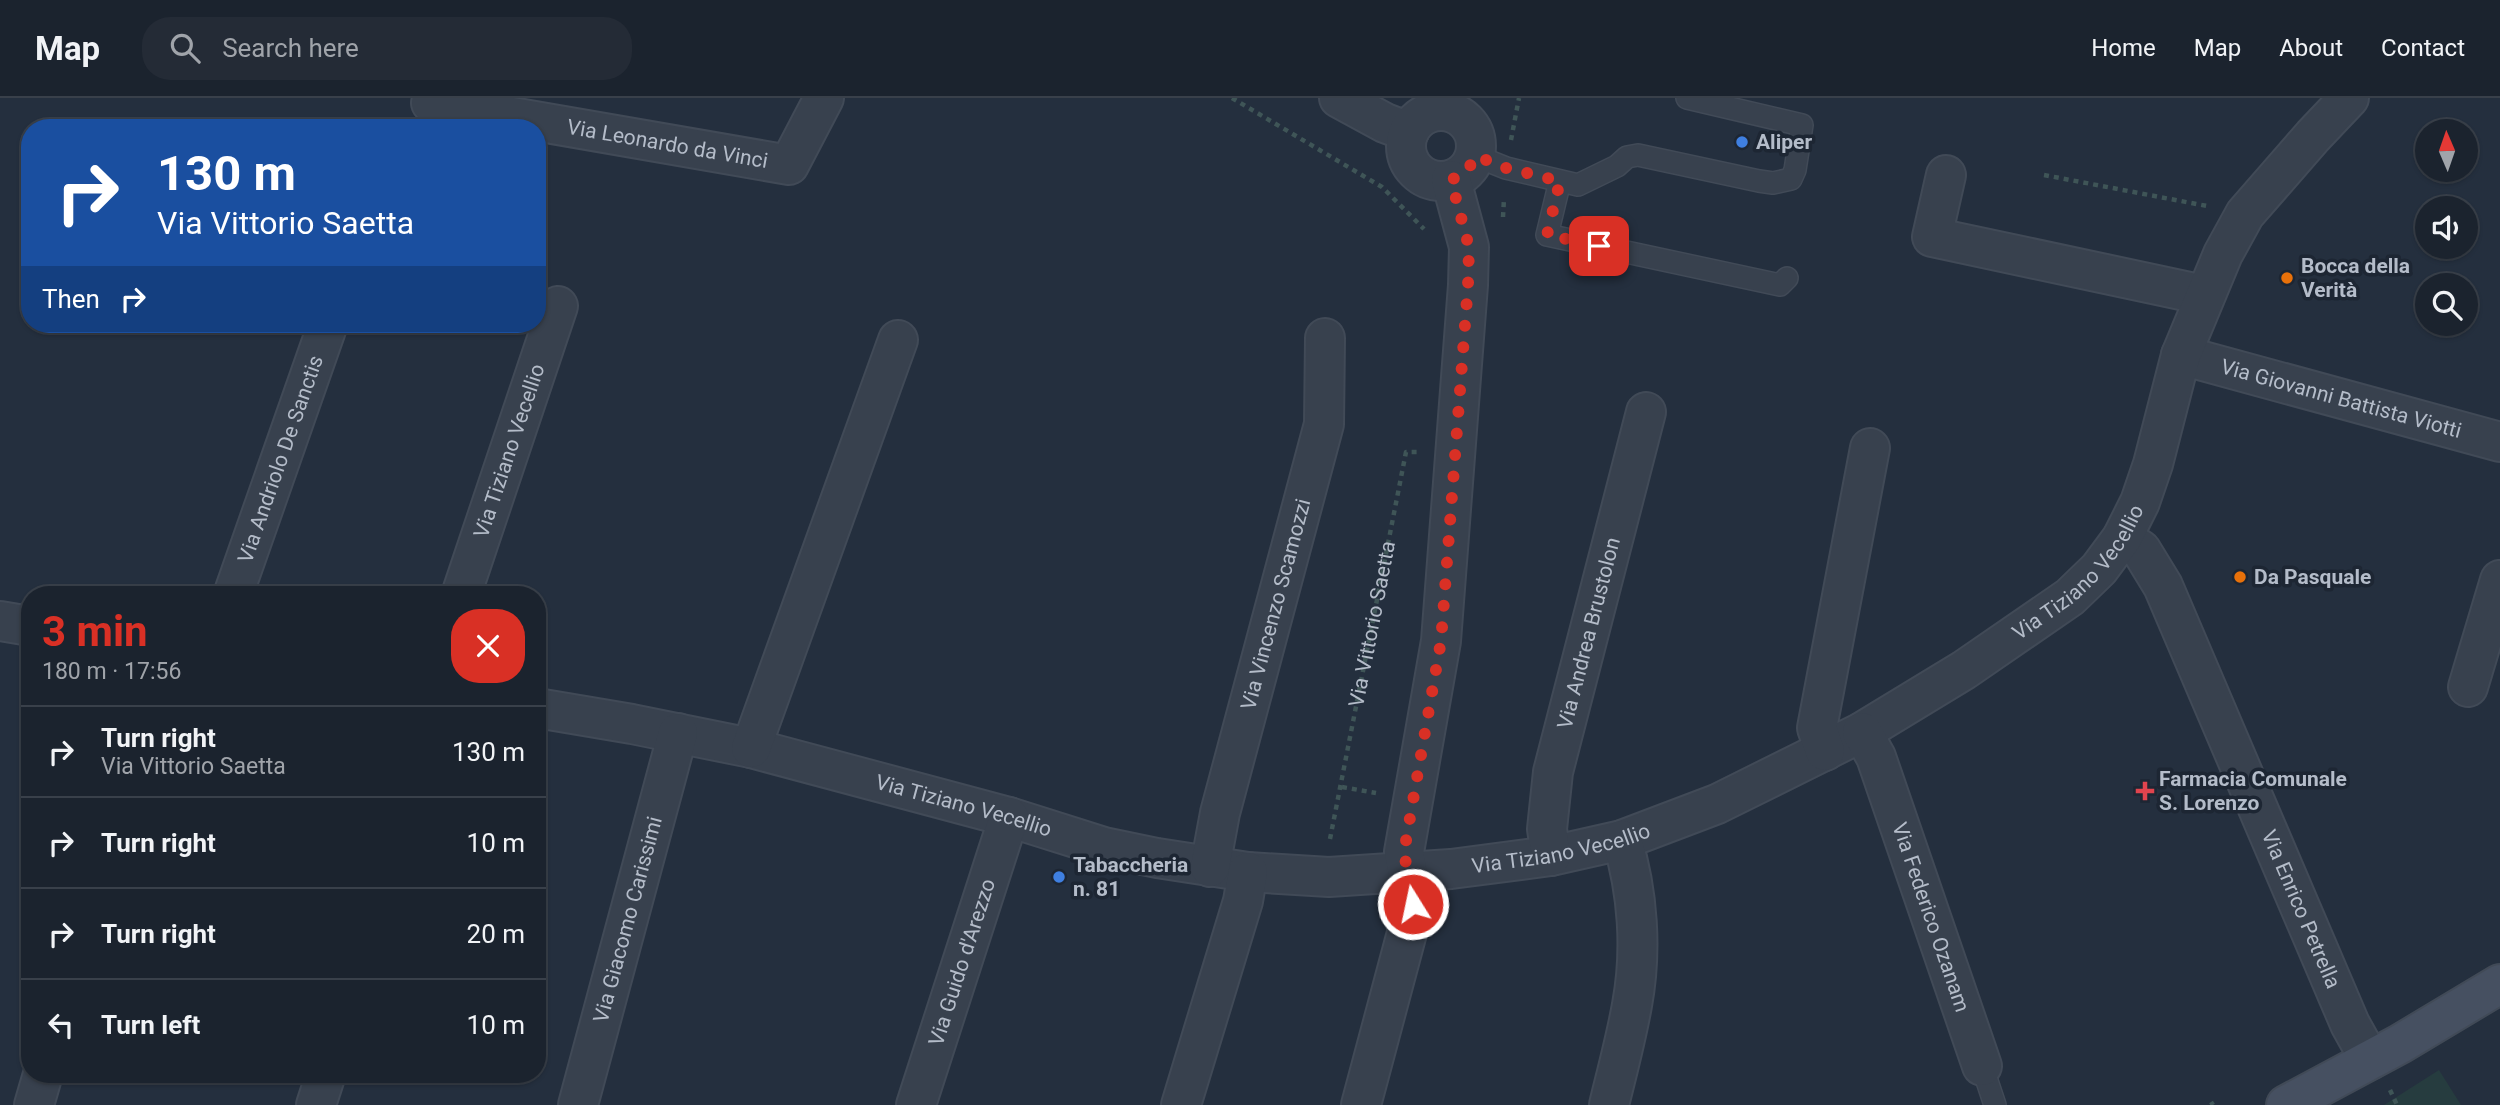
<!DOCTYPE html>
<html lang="en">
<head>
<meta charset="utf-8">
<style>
  body { margin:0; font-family:Roboto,sans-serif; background:#242b36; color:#f1f3f6; height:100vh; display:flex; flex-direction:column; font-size:26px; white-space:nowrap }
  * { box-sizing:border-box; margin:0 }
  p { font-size:23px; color:#a0a4aa }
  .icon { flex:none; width:38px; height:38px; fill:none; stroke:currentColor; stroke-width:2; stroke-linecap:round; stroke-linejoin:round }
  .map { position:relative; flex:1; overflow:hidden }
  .side { position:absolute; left:21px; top:488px; width:525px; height:497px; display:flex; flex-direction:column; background:#1b232e; border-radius:28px; box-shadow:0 2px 5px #0004,0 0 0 2px #39404a }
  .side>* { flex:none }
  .top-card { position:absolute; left:21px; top:21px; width:525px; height:214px; border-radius:28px; box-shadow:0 2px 5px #0004,0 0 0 2px #39404a; background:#1a4fa0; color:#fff; overflow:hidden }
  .needle { width:46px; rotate:358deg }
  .fabs { position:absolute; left:2415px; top:21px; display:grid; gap:14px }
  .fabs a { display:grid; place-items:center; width:63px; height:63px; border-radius:50%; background:#1b232e; box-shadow:0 2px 5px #0004,0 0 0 2px #39404a; font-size:35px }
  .pin { position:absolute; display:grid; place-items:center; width:60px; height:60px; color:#fff; margin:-30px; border-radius:14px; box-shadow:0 4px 10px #0006 }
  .me { position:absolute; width:77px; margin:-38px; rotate:350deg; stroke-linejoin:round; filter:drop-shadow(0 0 5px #0008) }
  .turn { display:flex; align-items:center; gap:24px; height:147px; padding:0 21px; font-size:32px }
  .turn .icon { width:91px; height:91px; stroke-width:2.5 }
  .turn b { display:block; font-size:49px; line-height:60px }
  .then { display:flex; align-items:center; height:66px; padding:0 21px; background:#0003; gap:14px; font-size:26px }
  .round { display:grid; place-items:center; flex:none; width:74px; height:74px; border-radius:28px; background:#242b36 }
  .headline { display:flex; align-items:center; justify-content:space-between; height:119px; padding:0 21px }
  h1 { font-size:42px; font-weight:700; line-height:52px; color:#d93025 }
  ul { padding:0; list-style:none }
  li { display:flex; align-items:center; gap:21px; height:91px; padding:0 21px; border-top:2px solid #39404a }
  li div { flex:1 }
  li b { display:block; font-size:26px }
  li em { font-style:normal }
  header { display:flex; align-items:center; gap:42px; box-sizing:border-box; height:98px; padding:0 35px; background:#1b232e; border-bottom:2px solid #39404a }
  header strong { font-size:33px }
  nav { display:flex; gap:38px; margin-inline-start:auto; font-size:24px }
  .search { width:490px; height:63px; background:#242b36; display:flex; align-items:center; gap:18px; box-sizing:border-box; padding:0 24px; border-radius:28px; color:#a0a4aa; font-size:26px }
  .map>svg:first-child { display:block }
  .green { fill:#263c3f }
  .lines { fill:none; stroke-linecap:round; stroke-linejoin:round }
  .lane-casing { stroke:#414a57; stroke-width:24 }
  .street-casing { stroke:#414a57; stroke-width:42 }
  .secondary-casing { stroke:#414a57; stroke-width:42 }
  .path { stroke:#3f5557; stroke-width:4.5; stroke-dasharray:5 5; stroke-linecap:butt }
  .lane { stroke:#38414e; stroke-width:21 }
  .street { stroke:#38414e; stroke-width:38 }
  .secondary { stroke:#465061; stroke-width:38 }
  .route { stroke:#d93025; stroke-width:12; stroke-dasharray:0 21.6 }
  .shop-dot { fill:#3f7fe0; stroke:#1d2633; stroke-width:2.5 }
  .food-dot { fill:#e8710a; stroke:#1d2633; stroke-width:2.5 }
  .health-dot { fill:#e0444e; stroke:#1d2633; stroke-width:2.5 }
  .labels { text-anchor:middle; stroke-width:7; stroke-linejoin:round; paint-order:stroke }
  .poi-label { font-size:21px; font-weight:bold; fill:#b4bcc9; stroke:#1d2633; text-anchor:start }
  .street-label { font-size:21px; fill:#b4bcc9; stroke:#1d2633 }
</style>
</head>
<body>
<header>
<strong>Map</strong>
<div class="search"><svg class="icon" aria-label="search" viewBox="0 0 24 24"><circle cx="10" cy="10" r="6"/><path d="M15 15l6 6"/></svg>Search here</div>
<nav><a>Home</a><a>Map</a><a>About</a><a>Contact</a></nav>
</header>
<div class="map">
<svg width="2500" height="1007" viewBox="0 0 2500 1007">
  <rect width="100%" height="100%" fill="#242f3e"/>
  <!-- green -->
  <path class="green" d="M2439,972L2461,1007H2384Z"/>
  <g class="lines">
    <!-- lane casing -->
    <g class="lane-casing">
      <path id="lane" d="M1476,58L1506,70L1578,87L1617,68L1627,59L1638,57L1759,83L1773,85L1791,81L1795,72L1802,27L1687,0
        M1560,83L1547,137L1780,187L1787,180
        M1982,968L1995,1007"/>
    </g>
    <!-- street casing -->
    <g class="street-casing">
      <g id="street">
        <path d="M1339,0L1385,25L1409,34"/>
        <path id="s2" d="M431,5L789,67L824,0"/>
        <circle cx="1441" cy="48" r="35"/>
        <path d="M1946,77L1932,139L2204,197"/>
        <path id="s3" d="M2181,257L2500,344"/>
        <path id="s4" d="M2122,440L2141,452L2163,488L2350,926L2370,962"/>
        <path id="s5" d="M233,497L328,226"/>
        <path id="s6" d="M461,497L558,208"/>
        <path d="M0,523L30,528"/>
        <path d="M2468,589L2500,482"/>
        <path id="s7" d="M537,610L632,626L751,650L1009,719L1104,749L1157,760L1248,774L1329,779L1451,771L1551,758L1622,742L1717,706L1862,634L1964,572L2070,499L2099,471L2122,440L2140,404L2153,366L2181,257L2223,156L2245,116L2313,38L2349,0"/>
        <path id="s8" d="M1862,634L1876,659L1982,968"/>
        <path d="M751,650L898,242"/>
        <path d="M1825,653L1817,630L1870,350"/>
        <path id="s9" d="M1551,758L1547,731L1553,674L1646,314"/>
        <path id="s10" d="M1210,769L1220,715L1324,326L1325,240"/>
        <path d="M34,1007L43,976"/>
        <path d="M316,1007L326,976"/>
        <path id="s11" d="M578,1007L678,635"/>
        <path id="s12" d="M916,1007L1009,719"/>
        <path d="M1181,1007L1243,803L1248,774"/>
        <path d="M1361,1007L1412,816L1413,806L1404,754L1441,543L1468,187L1469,149L1451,82"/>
        <path d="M1609,1007C1617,974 1626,941 1632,907C1642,853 1638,794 1622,742"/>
      </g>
    </g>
    <!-- secondary casing -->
    <g class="secondary-casing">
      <path id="secondary" d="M2286,1007L2400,946L2500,886"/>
    </g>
    <!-- path -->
    <g class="path">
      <path d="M1232,0L1382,89L1424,131"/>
      <path d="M1511,42L1519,0"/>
      <path d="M2044,77L2207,108"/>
      <path d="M1503,119L1504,100"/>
      <path d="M1342,689L1376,695"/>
      <path id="s1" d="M1330,741L1406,354H1419"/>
      <path d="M2390,992L2397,1007"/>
      <path d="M2211,1004L2213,1007"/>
    </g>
    <!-- lane -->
    <use href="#lane" class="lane"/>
    <!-- street -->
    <use href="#street" class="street"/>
    <!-- secondary -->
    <use href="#secondary" class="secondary"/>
  </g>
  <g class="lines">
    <!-- route -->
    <path class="route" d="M1413,806L1404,754L1441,543L1468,187L1469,149L1451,82C1463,76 1470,70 1476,58L1506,70L1560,83L1547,137L1599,148"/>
  </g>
  <!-- markers -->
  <g class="shop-dot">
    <circle cx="1742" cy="44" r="7"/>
    <circle cx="1059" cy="779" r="7"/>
  </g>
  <g class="food-dot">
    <circle cx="2287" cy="180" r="7"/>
    <circle cx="2240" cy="479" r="7"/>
  </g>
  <path class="health-dot" d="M2141.5 682.5h7v7h7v7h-7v7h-7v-7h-7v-7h7z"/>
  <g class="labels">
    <!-- poi labels -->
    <g class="poi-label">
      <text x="1756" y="51">Aliper</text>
      <text x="2301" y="175">Bocca della<tspan x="2301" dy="24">Verità</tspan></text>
      <text x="2254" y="486">Da Pasquale</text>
      <text x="2159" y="688">Farmacia Comunale<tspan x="2159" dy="24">S. Lorenzo</tspan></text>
      <text x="1073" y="774">Tabaccheria<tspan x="1073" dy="24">n. 81</tspan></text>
    </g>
    <!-- street labels -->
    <g class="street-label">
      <text dy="7" stroke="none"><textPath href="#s2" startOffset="240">Via Leonardo da Vinci</textPath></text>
      <text dy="7" stroke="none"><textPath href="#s3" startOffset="166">Via Giovanni Battista Viotti</textPath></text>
      <text dy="7" stroke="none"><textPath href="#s6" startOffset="152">Via Tiziano Vecellio</textPath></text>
      <text dy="7" stroke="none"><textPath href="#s5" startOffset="144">Via Andriolo De Sanctis</textPath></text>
      <text dy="7" stroke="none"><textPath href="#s7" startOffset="1643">Via Tiziano Vecellio</textPath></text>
      <text dy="7" stroke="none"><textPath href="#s10" startOffset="271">Via Vincenzo Scamozzi</textPath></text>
      <text dy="7" stroke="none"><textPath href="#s1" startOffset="219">Via Vittorio Saetta</textPath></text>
      <text dy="7" stroke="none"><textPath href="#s9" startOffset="228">Via Andrea Brustolon</textPath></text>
      <text dy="7" stroke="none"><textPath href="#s7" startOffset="438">Via Tiziano Vecellio</textPath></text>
      <text dy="7" stroke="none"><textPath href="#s7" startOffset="1046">Via Tiziano Vecellio</textPath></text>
      <text dy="7" stroke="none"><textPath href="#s4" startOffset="416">Via Enrico Petrella</textPath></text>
      <text dy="7" stroke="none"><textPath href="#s8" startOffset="198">Via Federico Ozanam</textPath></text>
      <text dy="7" stroke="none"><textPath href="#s11" startOffset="192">Via Giacomo Carissimi</textPath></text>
      <text dy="7" stroke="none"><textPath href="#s12" startOffset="150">Via Guido d'Arezzo</textPath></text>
    </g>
  </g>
</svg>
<div class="fabs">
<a><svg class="needle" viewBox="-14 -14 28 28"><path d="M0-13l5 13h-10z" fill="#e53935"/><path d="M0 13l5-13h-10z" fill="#a0a4aa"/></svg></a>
<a><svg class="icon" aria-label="sound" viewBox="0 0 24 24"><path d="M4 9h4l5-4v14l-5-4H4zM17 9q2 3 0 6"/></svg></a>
<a><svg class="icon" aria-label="search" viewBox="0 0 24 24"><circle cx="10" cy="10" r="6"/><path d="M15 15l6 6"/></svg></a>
</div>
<div class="pin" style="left:1599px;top:148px;background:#d93025"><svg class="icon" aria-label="arrive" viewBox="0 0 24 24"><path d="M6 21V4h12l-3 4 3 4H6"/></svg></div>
<svg class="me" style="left:1413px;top:806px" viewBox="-20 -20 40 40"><circle r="17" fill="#d93025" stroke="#fff" stroke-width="3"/><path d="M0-11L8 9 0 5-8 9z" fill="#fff"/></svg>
<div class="top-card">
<div class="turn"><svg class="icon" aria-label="right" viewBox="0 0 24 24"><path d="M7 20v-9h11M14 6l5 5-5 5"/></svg><div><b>130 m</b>Via Vittorio Saetta</div></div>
<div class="then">Then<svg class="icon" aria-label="right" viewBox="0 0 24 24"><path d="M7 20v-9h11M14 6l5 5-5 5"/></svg></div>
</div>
<section class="side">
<div class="headline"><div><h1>3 min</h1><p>180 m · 17:56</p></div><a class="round" style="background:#d93025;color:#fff"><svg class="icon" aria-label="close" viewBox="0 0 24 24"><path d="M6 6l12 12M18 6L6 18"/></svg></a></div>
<ul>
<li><svg class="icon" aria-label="right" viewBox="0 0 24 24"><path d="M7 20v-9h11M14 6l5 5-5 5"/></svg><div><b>Turn right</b><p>Via Vittorio Saetta</p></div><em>130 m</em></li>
<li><svg class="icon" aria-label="right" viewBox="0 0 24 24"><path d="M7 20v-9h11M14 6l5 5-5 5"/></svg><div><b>Turn right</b></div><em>10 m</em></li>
<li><svg class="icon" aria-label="right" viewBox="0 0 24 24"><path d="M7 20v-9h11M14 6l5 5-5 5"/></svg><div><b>Turn right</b></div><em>20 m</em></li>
<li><svg class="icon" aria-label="left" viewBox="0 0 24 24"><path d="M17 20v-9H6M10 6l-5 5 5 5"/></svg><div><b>Turn left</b></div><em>10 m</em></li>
</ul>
</section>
</div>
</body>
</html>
